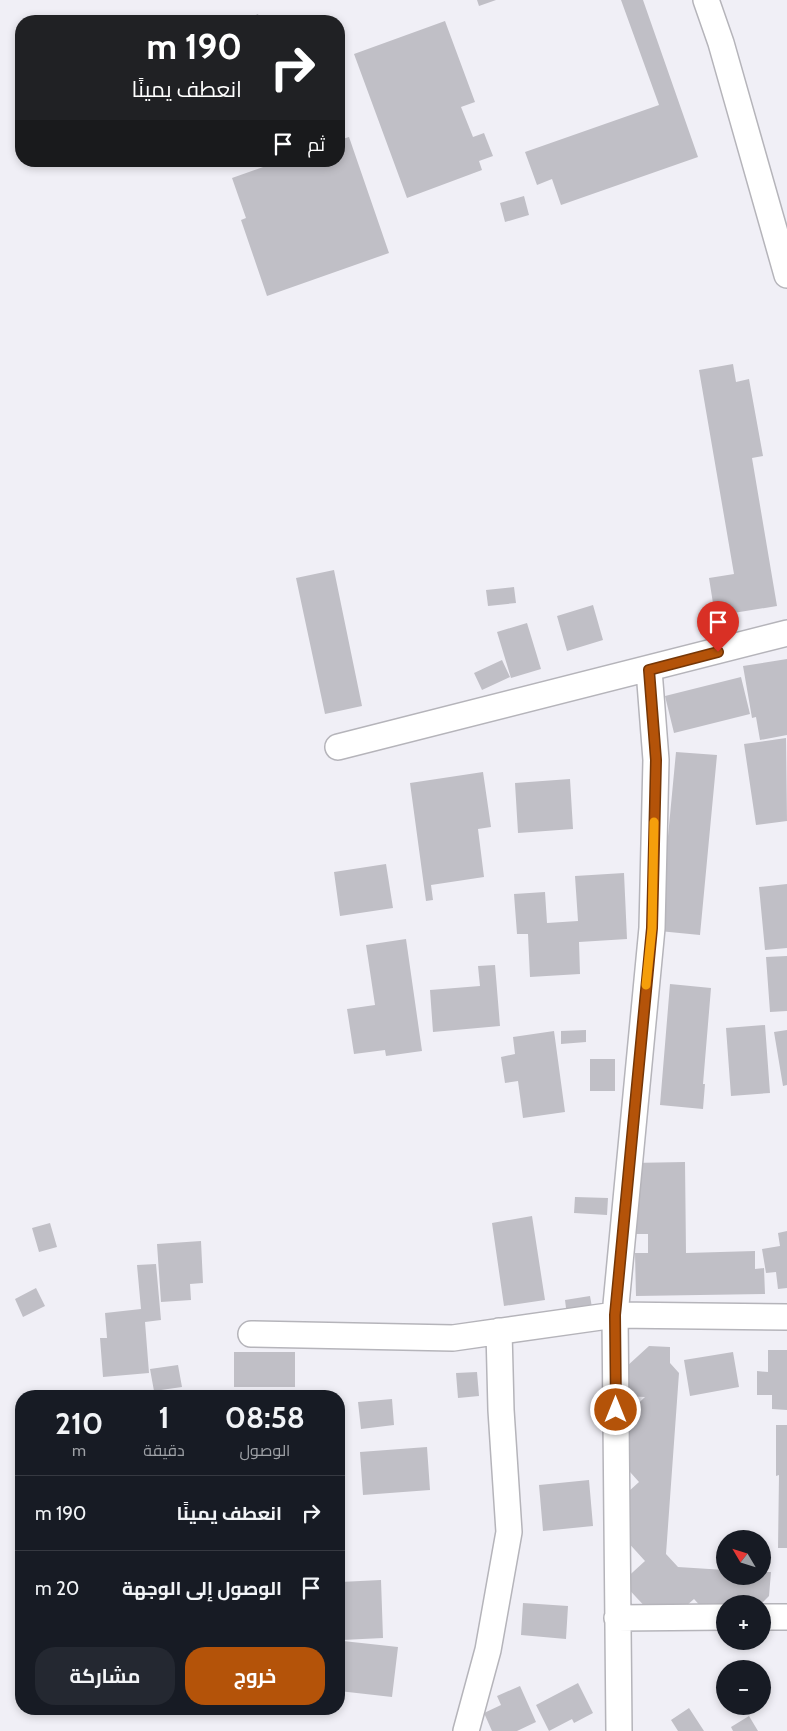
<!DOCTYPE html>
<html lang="ar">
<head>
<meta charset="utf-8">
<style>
  body { margin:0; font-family:Cabin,Cairo,sans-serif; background:#242831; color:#f1f3f6; direction:rtl; height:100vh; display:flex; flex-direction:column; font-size:19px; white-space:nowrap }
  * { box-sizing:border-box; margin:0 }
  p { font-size:16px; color:#9ea1a6 }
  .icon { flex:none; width:28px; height:28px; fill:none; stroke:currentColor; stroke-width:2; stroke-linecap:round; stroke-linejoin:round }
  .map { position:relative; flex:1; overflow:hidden; direction:ltr }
  .details { position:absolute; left:15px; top:1390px; width:330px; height:325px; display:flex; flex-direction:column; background:#171b24; border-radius:20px; box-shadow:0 2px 8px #0003; direction:rtl }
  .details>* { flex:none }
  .top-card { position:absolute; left:15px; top:15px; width:330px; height:152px; border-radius:20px; box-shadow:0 2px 8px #0003; direction:rtl; background:#202124; color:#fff; overflow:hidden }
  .needle { width:32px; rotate:308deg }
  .fabs { position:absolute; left:716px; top:1530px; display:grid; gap:10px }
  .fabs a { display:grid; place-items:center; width:55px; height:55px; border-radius:50%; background:#171b24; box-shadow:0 2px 8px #0003; font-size:25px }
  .pin { position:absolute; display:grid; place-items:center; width:42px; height:42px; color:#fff; margin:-51px -21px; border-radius:50% 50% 50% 0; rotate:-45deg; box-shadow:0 0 5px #0007 }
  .pin .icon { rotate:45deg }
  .me { position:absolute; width:55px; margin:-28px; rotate:0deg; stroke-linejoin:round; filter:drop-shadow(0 0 4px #0008) }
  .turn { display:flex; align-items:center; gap:18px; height:105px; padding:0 20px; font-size:22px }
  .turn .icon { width:65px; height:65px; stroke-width:2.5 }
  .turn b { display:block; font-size:35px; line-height:42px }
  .then { display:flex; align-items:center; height:48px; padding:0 20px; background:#0003; gap:10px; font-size:19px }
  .eta { display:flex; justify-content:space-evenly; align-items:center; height:85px; text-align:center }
  .eta b { font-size:30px; font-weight:700; line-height:35px }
  .button { display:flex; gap:10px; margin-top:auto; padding:10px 20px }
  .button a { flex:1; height:58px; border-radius:20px; background:#b45309; color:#fff; font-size:20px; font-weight:700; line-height:58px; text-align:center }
  .button a+a { background:#242831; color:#f1f3f6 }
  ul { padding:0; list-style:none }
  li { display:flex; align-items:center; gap:15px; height:75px; padding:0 20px; border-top:1px solid #363941 }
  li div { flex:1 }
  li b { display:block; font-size:19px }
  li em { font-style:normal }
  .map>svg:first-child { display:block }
  .building { fill:#c0bfc6 }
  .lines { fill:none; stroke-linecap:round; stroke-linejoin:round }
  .street-casing { stroke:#b5b4ba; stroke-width:28 }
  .street { stroke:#fff; stroke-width:25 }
  .route-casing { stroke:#753606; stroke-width:12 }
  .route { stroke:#b45309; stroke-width:9 }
  .slow { stroke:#f59e0b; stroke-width:9 }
</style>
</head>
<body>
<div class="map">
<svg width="787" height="1731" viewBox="0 0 787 1731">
  <rect width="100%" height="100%" fill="#f0eff6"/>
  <!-- building -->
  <path class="building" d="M477,0H496L479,6Z
    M621,0H643L698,157L561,205L552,179L537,185L525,152L659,105Z
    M258,14L261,21H241Z
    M445,21L475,102L461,107L473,137L484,133L493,156L479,161L482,170L407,198L354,54Z
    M349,137L389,253L267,296L241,220L246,218L232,178L280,161H339V140Z
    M524,196L529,215L505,222L500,203Z
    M733,364L736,382L749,379L763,456L752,458L777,606L715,616L709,578L734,574L699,370Z
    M334,570L362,706L325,714L296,578Z
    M514,587L516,603L488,606L486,590Z
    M593,605L603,640L567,651L557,616Z
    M527,623L541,669L511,678L497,632Z
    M787,659V735L760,740L756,717L752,718L743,666Z
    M502,660L510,677L482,690L474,673Z
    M741,677L750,714L674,733L665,696Z
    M786,738L787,821L756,825L744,744Z
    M676,752L717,755L700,935L659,931Z
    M483,772L491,827L478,829L484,877L431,885L433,900L426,901L410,783Z
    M570,779L573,829L518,833L515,783Z
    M386,864L393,908L340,916L334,872Z
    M624,873L627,939L579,942L580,974L530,977L528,934H517L514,894L545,892L547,923L578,921L575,876Z
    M787,884V948L765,950L759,887Z
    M406,939L422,1051L386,1056L385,1050L354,1054L347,1009L375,1005L366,945Z
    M787,956V1011L770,1012L766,957Z
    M495,965L500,1026L433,1032L430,990L480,986L478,966Z
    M670,984L711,988L703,1084H705L703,1109L660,1105Z
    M765,1025L770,1093L731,1096L726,1028Z
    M586,1030V1042L561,1044V1031Z
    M787,1030V1085L783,1086L774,1032Z
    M554,1031L565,1112L523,1118L518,1081L505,1083L501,1057L515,1054L513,1037Z
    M590,1059H615V1091H590Z
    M685,1162L686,1253L755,1251V1269L764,1268L765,1294L636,1296L635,1253H648V1234H632L631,1163Z
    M575,1197L608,1198L607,1215L574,1213Z
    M532,1216L545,1300L504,1306L492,1223Z
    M50,1223L57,1247L39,1252L32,1228Z
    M787,1231V1288L778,1289L776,1272L766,1273L762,1249L780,1246L778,1233Z
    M201,1241L203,1283L190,1284L191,1300L161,1302L157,1244Z
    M156,1264L161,1320L145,1322L149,1373L103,1377L100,1338H107L105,1313L141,1309L137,1265Z
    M36,1288L45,1306L23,1317L15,1299Z
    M590,1296L593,1313L567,1316L565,1300Z
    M649,1346L670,1347V1363L679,1373L666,1554L678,1567L725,1570V1576H762V1572H771L769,1596L761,1604H725V1613L705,1611L694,1599L677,1614L650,1612L622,1582L645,1561L625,1539L628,1492L639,1482L622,1463L626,1415L645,1397L624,1396L626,1367Z
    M768,1350H787V1410L772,1409V1395H757V1371L768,1372Z
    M234,1352H295V1387H234Z
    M733,1352L739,1387L690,1396L684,1360Z
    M178,1365L182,1387L154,1391L150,1369Z
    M477,1372L479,1396L458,1398L456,1373Z
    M320,1393L321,1396H302V1395Z
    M392,1399L394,1425L361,1429L358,1402Z
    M776,1425H787V1548H778L779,1475L776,1476Z
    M427,1447L430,1490L363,1495L360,1452Z
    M589,1480L593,1526L543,1531L539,1485Z
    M381,1580L383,1638L342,1640L340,1582Z
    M523,1603L568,1606L566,1639L521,1635Z
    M343,1641L398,1647L392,1697L339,1691V1674Z
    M578,1683L593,1713L574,1723L572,1719L549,1731L536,1705Z
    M520,1686L536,1722L517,1731H492L484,1713L501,1705L497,1696Z
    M689,1708L704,1731H678L671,1720Z
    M749,1716L758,1731H733L731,1727Z"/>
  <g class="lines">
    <!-- street casing -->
    <g class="street-casing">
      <path id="street" d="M706,0L721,43L787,275
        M338,747L787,633
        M251,1334L453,1338L615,1315L787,1317
        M762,1617H787
        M617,1618L725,1617
        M466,1731L488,1650L509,1532L501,1410L499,1331
        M619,1731L615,1315L652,928L656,760L649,670"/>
    </g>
    <!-- street -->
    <use href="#street" class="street"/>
  </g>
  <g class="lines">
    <!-- route casing -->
    <g class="route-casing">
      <path id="route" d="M616,1410L615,1315L652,928L656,760L649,670L718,652"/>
    </g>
    <!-- route -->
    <use href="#route" class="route"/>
    <!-- slow -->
    <path class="slow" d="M646,985L652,928L654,822"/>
  </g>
</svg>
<div class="fabs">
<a><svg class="needle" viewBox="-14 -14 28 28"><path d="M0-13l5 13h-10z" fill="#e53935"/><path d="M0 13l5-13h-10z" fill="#9ea1a6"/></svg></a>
<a>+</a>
<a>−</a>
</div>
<div class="pin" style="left:718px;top:652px;background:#d93025"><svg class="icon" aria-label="arrive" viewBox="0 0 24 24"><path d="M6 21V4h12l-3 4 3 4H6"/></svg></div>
<svg class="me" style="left:616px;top:1410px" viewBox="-20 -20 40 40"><circle r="17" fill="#b45309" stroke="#fff" stroke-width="3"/><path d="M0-11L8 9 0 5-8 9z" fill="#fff"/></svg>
<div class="top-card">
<div class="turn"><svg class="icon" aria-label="right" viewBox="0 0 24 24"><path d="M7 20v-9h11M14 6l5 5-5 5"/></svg><div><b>190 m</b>انعطف يمينًا</div></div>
<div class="then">ثم<svg class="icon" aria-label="arrive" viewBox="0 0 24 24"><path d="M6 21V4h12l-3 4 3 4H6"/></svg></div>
</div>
<section class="details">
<div class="eta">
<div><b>08:58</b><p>الوصول</p></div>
<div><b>1</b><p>دقيقة</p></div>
<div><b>210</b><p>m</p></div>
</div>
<ul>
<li><svg class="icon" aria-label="right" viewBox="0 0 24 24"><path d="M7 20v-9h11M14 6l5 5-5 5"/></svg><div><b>انعطف يمينًا</b></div><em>190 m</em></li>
<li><svg class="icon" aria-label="arrive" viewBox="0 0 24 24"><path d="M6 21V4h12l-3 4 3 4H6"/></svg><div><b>الوصول إلى الوجهة</b></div><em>20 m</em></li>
</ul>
<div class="button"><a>خروج</a><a>مشاركة</a></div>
</section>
</div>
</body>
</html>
